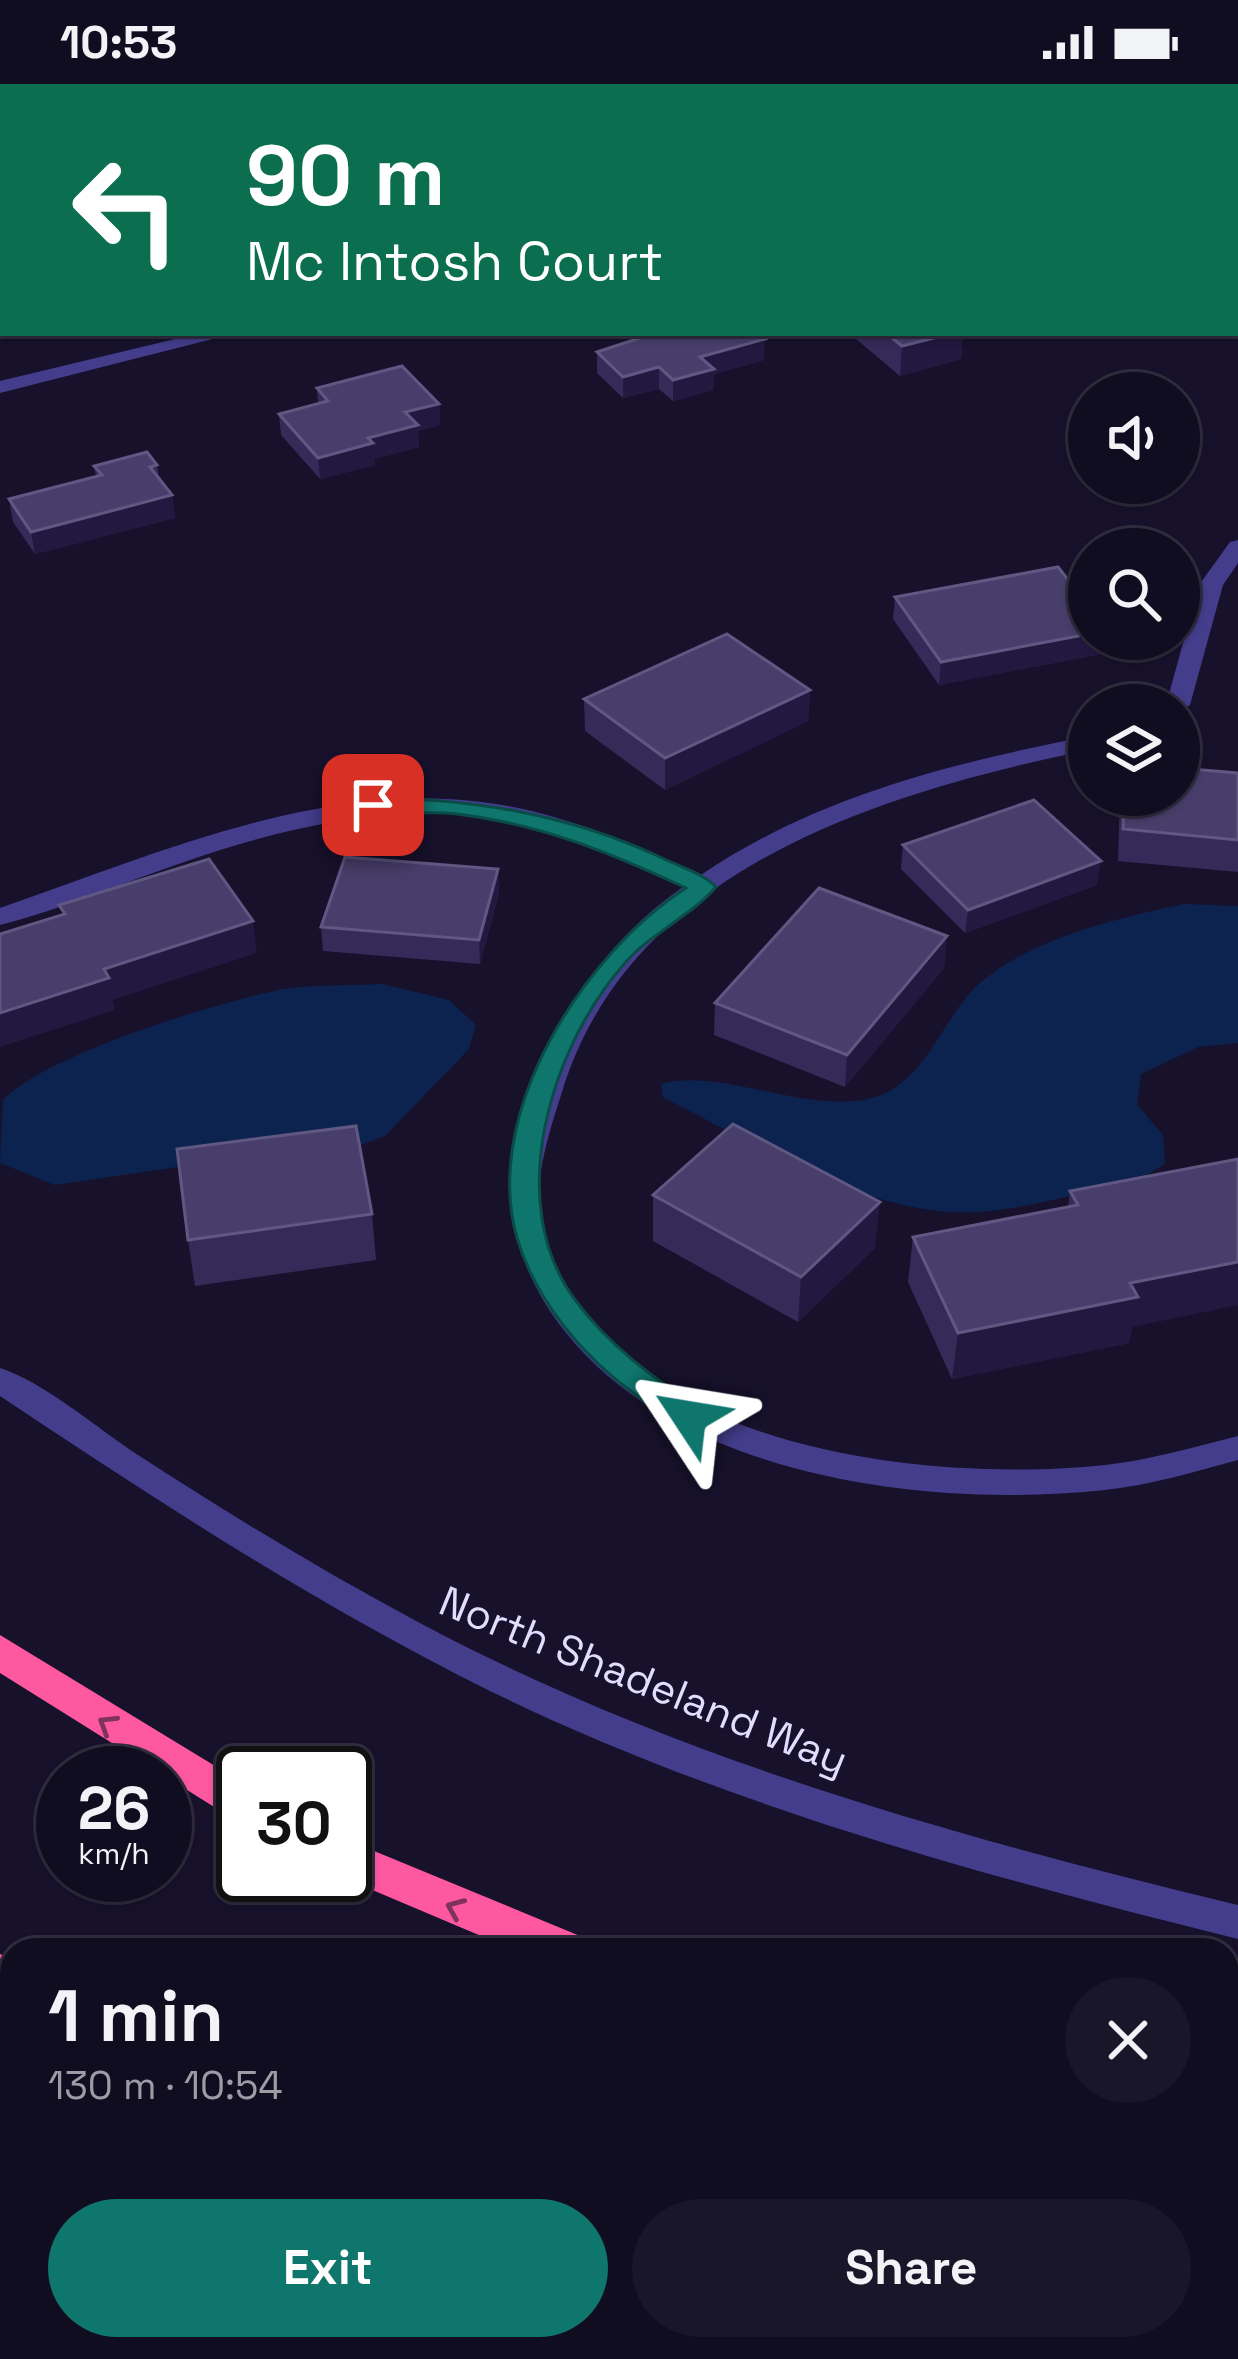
<!DOCTYPE html>
<html lang="en">
<head>
<meta charset="utf-8">
<style>
  body { margin:0; font-family:"Space Grotesk",sans-serif; background:#1a162a; color:#f1f3f6; height:100vh; display:flex; flex-direction:column; font-size:45px; white-space:nowrap }
  * { box-sizing:border-box; margin:0 }
  p { font-size:39px; color:#9c9ca5 }
  .icon { flex:none; width:66px; height:66px; fill:none; stroke:currentColor; stroke-width:2; stroke-linecap:round; stroke-linejoin:round }
  .map { position:relative; flex:1; overflow:hidden }
  .side { position:absolute; left:0px; top:1854px; width:1239px; height:423px; display:flex; flex-direction:column; background:#110d21; border-radius:36px 36px 0 0; box-shadow:0 3px 9px #0004,0 0 0 3px #302d3f }
  .side>* { flex:none }
  .top-card { position:absolute; left:0px; top:0px; width:1239px; height:252px; box-shadow:0 3px 9px #0004,0 0 0 3px #302d3f; background:#0b6e4f; color:#fff; overflow:hidden }
  .fabs { position:absolute; left:1068px; top:288px; display:grid; gap:24px }
  .fabs a { display:grid; place-items:center; width:132px; height:132px; border-radius:50%; background:#110d21; box-shadow:0 3px 9px #0004,0 0 0 3px #302d3f; font-size:60px }
  .speed { position:absolute; left:36px; top:1662px; display:flex; gap:24px; font-size:60px; font-weight:700; text-align:center }
  .speed>* { display:grid; place-content:center; width:156px; height:156px; border-radius:50%; background:#110d21; box-shadow:0 3px 9px #0004,0 0 0 3px #302d3f; line-height:1 }
  .speed small { font-size:30px; font-weight:400 }
  .speed .limit { border:6px solid #111; border-radius:18px; background:#fff; color:#111 }
  .pin { position:absolute; display:grid; place-items:center; width:102px; height:102px; color:#fff; margin:-51px; border-radius:24px; box-shadow:0 6px 18px #0006 }
  .me { position:absolute; width:132px; margin:-66px; rotate:303deg; stroke-linejoin:round; filter:drop-shadow(0 0 9px #0008) }
  .turn { display:flex; align-items:center; gap:42px; height:252px; padding:0 48px; font-size:54px }
  .turn .icon { width:156px; height:156px; stroke-width:2.5 }
  .turn b { display:block; font-size:84px; line-height:102px }
  .round { display:grid; place-items:center; flex:none; width:126px; height:126px; border-radius:63px; background:#1a162a }
  .headline { display:flex; align-items:center; justify-content:space-between; height:204px; padding:0 48px }
  h1 { font-size:72px; font-weight:800; line-height:90px }
  .cta { display:flex; gap:24px; margin-top:auto; padding:24px 48px }
  .cta a { flex:1; height:138px; border-radius:72px; background:#0f766e; color:#fff; font-size:48px; font-weight:800; line-height:138px; text-align:center }
  .cta a+a { background:#1a162a; color:#f1f3f6 }
  .status { display:flex; justify-content:space-between; align-items:center; height:84px; padding:0 60px; background:#110d21; direction:ltr }
  .status svg { height:33px; fill:currentColor }
  .map>svg:first-child { display:block }
  .water { fill:#0d234f }
  .lines { fill:none; stroke-linecap:round; stroke-linejoin:round }
  .street { fill:#433d8b; fill-rule:evenodd }
  .highway { fill:#fe58a0; fill-rule:evenodd }
  .wall { fill:#362a59 }
  .shaded-wall { fill:#221840 }
  .building { fill:#483e6b; stroke:#605782; stroke-width:3 }
  .oneway { stroke:#7f3160 }
  .route { fill:#0f766e; stroke:#0a4d48; stroke-width:3 }
  .labels { text-anchor:middle; stroke-width:9; stroke-linejoin:round; paint-order:stroke }
  .street-label { font-size:42px; fill:#e2ddff; stroke:#17112c }
</style>
</head>
<body>
<div class="status"><b>10:53</b><svg viewBox="0 0 49 12"><path d="M0 12V9h3v3zM5 12V6h3v6zM10 12V3h3v9zM15 12V0h3v12zM26 1h20v11H26zM47 4h2v5h-2z"/></svg></div>
<div class="map">
<svg width="1238" height="2275" viewBox="0 0 1238 2275">
  <rect width="100%" height="100%" fill="#17112c"/>
  <!-- water -->
  <path class="water" d="M1184,820L1238,822V959L1198,963L1141,990L1137,1021L1163,1051L1165,1080L1142,1094C1089,1106 1033,1124 980,1128C872,1135 755,1060 663,1013L661,1000C718,983 803,1029 868,1015C926,1003 941,933 980,899C1033,854 1118,834 1184,820Z
    M382,900L449,916L476,941L469,965L385,1052L341,1068L191,1081L55,1101L0,1079L3,1016C46,971 214,919 279,906C312,900 349,902 382,900Z"/>
  <g class="lines">
    <!-- street -->
    <path class="street" d="M1236,5H1238V15H1236Z
      M200,249H236L0,309V297Z
      M1238,456V479L1223,501L1190,621L1179,628V621H1166L1199,501L1230,458Z
      M1089,652V666C883,708 630,784 562,1008C550,1046 534,1092 541,1132C583,1362 918,1401 1105,1381C1150,1376 1194,1363 1238,1352V1376C1194,1388 1150,1401 1105,1406C930,1425 683,1394 567,1250C508,1177 502,1108 529,1021C557,932 605,857 683,803C634,780 584,756 531,742C418,713 298,739 190,776C127,797 64,825 0,841V824C162,768 338,688 513,723C579,736 640,763 701,791C817,712 953,679 1089,652Z
      M0,1284C44,1298 98,1345 138,1371C229,1430 322,1487 418,1538C675,1675 957,1753 1238,1821V1855C984,1792 726,1722 490,1607C318,1522 159,1418 0,1312Z"/>
    <!-- highway -->
    <path class="highway" d="M0,1551L243,1699V1741L0,1589Z
      M345,1755L580,1852L587,1866H514L337,1791H345Z
      M0,1870L12,1875V1921L0,1916Z
      M1227,2040L1238,2042V2088L1227,2086Z
      M443,2265H501L505,2275H447Z"/>
  </g>
  <!-- wall -->
  <path class="wall" d="M849,249H963L961,275L900,292Z
    M597,268L764,276L714,290L713,306L673,317L659,305L623,314L597,289Z
    M317,304L439,320L440,341L418,347L419,363L374,375L375,381L320,395L281,351L279,330L318,319Z
    M157,381L159,394L172,411L175,434L35,470L13,438L9,415L96,393L94,382Z
    M895,513L1106,569L939,601L893,535Z
    M810,606L808,637L665,706L585,647L584,615Z
    M1238,689V788L1118,777L1120,711H1179Z
    M903,761L1097,801L965,849L901,785Z
    M498,785L499,809L480,880L323,867L321,843Z
    M947,852L944,884L845,1003L714,951L715,919Z
    M1238,1075L1132,1243L1129,1259L952,1295L908,1198L913,1153L1068,1123L1070,1107Z
    M653,1111L875,1164L798,1238L653,1157Z
    M372,1130L376,1176L195,1202L188,1156Z"/>
  <!-- shaded-wall -->
  <path class="shaded-wall" d="M953,249H963L961,275L900,292L902,262Z
    M765,255L764,276L714,290L713,306L673,317V296L700,273Z
    M659,283V305L623,314V293Z
    M439,320L440,341L418,347L419,363L374,375L375,381L320,395L318,374L368,354L405,328Z
    M172,411L175,434L35,470L31,448Z
    M1089,550V555H1108L1106,569L939,601L941,578Z
    M810,606L808,637L665,706V674Z
    M1101,777L1097,801L965,849L968,826Z
    M498,785L499,809L480,880L479,856Z
    M253,837L257,869L113,916L115,926L0,963V929L104,885Z
    M947,852L944,884L845,1003L847,971Z
    M880,1118L875,1164L798,1238L801,1193Z
    M1238,1178V1221L1132,1243L1129,1259L952,1295L958,1249L1130,1199Z"/>
  <!-- building -->
  <path class="building" d="M646,0H754L756,1L749,3H633Z
    M655,249H757L765,255L700,273L714,285L673,296L659,283L623,293L597,268Z
    M886,249H953L902,262Z
    M402,282L439,320L405,328L418,341L368,354L373,359L318,374L279,330L328,317L317,304Z
    M147,368L157,381L150,383L172,411L31,448L9,415L102,391L94,382Z
    M1058,483L1089,522V550L941,578L895,513Z
    M727,550L810,606L665,674L584,615Z
    M1179,684L1238,689V756L1123,745L1124,711H1179Z
    M1034,716L1101,777L968,826L903,761Z
    M345,773L498,785L479,856L321,843Z
    M209,775L253,837L104,885L109,894L0,929V850L65,830L59,821Z
    M819,804L947,852L847,971L715,919Z
    M733,1040L880,1118L801,1193L653,1111Z
    M356,1042L372,1130L188,1156L177,1065Z
    M1238,1075V1178L1130,1199L1138,1213L958,1249L913,1153L1078,1121L1070,1107Z"/>
  <!-- one-way arrows -->
  <defs><path id="oneway-chevron" d="M-2-3.5L2.5 0L-2 3.5" fill="none" stroke-width="1.6" stroke-linecap="round" stroke-linejoin="round" transform="scale(3)"/></defs>
  <g class="oneway">
    <use href="#oneway-chevron" transform="translate(107 1640) rotate(-148)"/>
    <use href="#oneway-chevron" transform="translate(455 1824) rotate(-157)"/>
  </g>
  <!-- route -->
  <path class="route" d="M373,714C475,715 567,730 660,773C678,782 703,789 716,803C691,832 651,849 625,879C551,962 502,1120 576,1217C610,1263 653,1293 699,1325L703,1333L699,1340C676,1348 654,1323 636,1311C583,1273 536,1217 517,1154C481,1028 585,869 686,804C611,769 541,740 457,730C427,726 394,733 364,726V716Z"/>
  <g class="labels">
    <!-- street labels -->
    <g class="street-label">
      <text transform="translate(644 1596) rotate(22)" y="15">North Shadeland Way</text>
    </g>
  </g>
</svg>
<div class="fabs">
<a><svg class="icon" aria-label="sound" viewBox="0 0 24 24"><path d="M4 9h4l5-4v14l-5-4H4zM17 9q2 3 0 6"/></svg></a>
<a><svg class="icon" aria-label="search" viewBox="0 0 24 24"><circle cx="10" cy="10" r="6"/><path d="M15 15l6 6"/></svg></a>
<a><svg class="icon" aria-label="layers" viewBox="0 0 24 24"><path d="M12 4l9 5-9 5-9-5zM3 14l9 5 9-5"/></svg></a>
</div>
<div class="speed"><div>26<small>km/h</small></div><div class="limit">30</div></div>
<div class="pin" style="left:373px;top:721px;background:#d93025"><svg class="icon" aria-label="arrive" viewBox="0 0 24 24"><path d="M6 21V4h12l-3 4 3 4H6"/></svg></div>
<svg class="me" style="left:689px;top:1333px" viewBox="-20 -20 40 40"><path d="M0-17L14 15 0 8-14 15z" fill="#0f766e" stroke="#fff" stroke-width="4"/></svg>
<div class="top-card">
<div class="turn"><svg class="icon" aria-label="left" viewBox="0 0 24 24"><path d="M17 20v-9H6M10 6l-5 5 5 5"/></svg><div><b>90 m</b>Mc Intosh Court</div></div>
</div>
<section class="side">
<div class="headline"><div><h1>1 min</h1><p>130 m · 10:54</p></div><a class="round"><svg class="icon" aria-label="close" viewBox="0 0 24 24"><path d="M6 6l12 12M18 6L6 18"/></svg></a></div>
<div class="cta"><a>Exit</a><a>Share</a></div>
</section>
</div>
</body>
</html>
